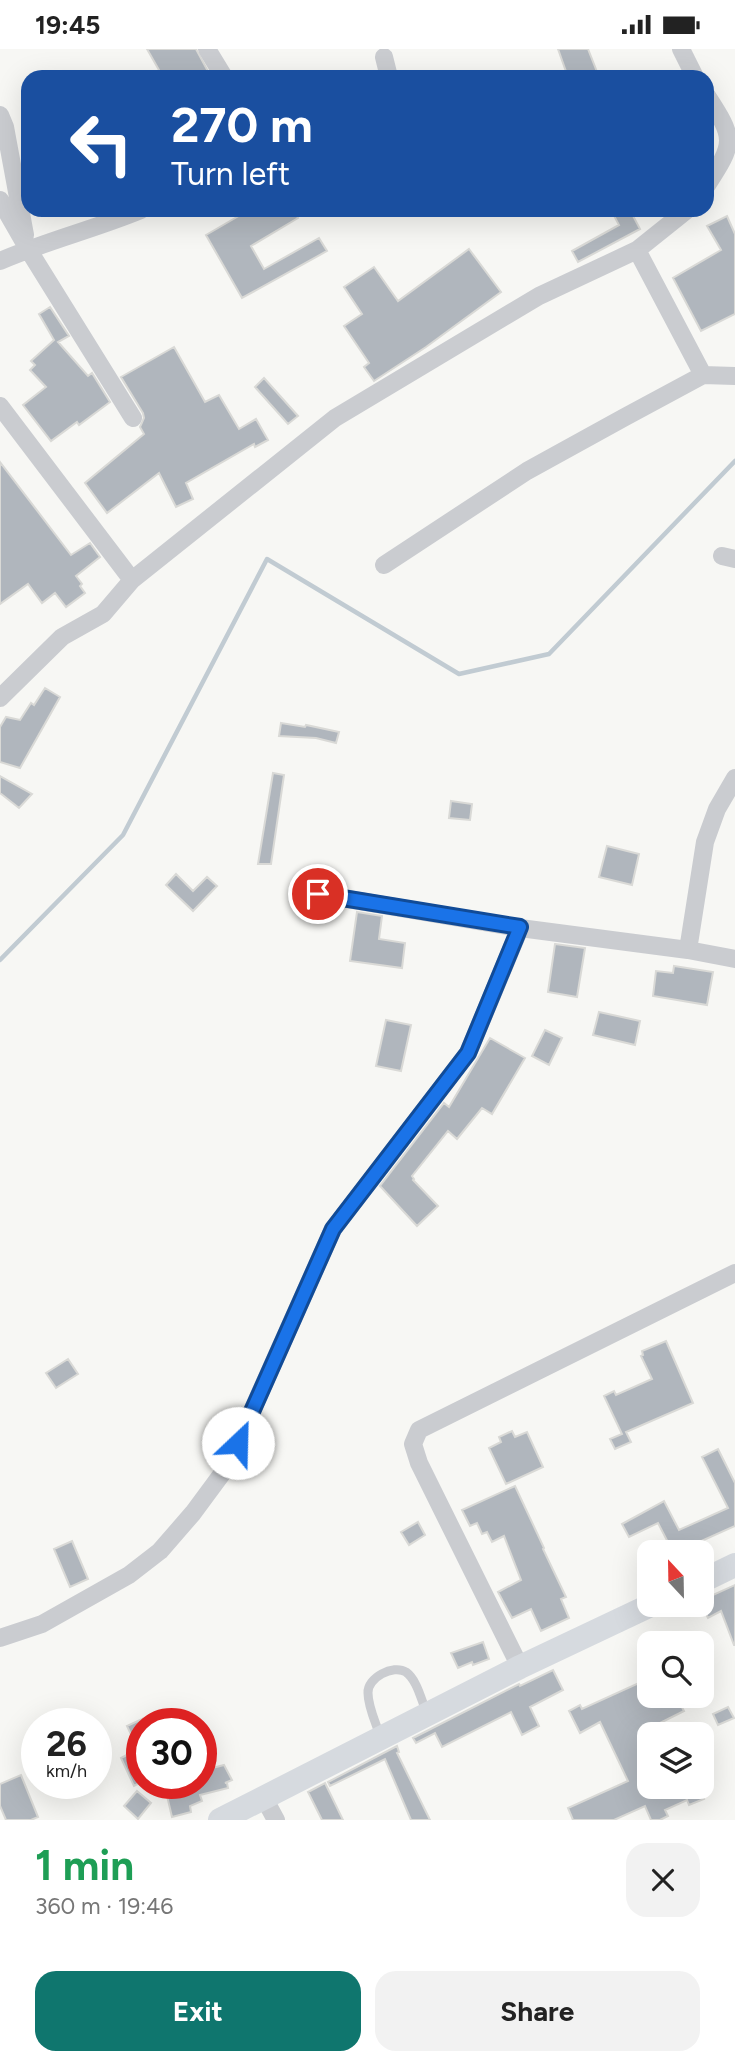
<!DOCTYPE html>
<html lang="en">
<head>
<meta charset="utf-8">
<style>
  body { margin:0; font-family:Figtree,sans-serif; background:#f2f2f2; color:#222; height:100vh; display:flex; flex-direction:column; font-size:26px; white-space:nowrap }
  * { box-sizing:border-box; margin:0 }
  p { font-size:23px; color:#767676 }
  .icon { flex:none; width:38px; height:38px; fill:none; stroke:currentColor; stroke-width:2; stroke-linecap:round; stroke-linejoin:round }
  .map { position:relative; height:1771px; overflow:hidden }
  .panel { display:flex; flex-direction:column; background:#fff; flex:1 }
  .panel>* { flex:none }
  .guide { position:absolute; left:21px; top:21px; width:693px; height:147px; border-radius:21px; box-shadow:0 7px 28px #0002; background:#1a4fa0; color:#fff; overflow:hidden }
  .needle { width:46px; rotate:338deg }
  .controls { position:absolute; left:637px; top:1491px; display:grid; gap:14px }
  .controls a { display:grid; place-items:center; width:77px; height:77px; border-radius:14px; background:#fff; box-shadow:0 7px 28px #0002; font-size:35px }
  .speed { position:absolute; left:21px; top:1659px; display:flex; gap:14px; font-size:35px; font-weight:700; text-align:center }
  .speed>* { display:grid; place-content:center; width:91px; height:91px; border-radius:50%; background:#fff; box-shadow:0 7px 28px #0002; line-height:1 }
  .speed small { font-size:18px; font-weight:400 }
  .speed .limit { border:10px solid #d22; background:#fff; color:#111 }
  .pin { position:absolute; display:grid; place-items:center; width:60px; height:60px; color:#fff; margin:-30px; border:4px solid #fff; border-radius:50%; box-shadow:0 2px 7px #0007 }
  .me { position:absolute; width:77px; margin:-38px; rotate:24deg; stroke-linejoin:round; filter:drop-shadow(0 0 5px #0008) }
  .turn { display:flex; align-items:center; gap:24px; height:147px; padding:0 35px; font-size:32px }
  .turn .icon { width:91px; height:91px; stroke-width:2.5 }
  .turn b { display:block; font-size:49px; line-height:60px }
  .round { display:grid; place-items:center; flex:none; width:74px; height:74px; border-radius:21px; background:#f2f2f2 }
  .head { display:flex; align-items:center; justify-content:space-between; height:119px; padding:0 35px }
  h1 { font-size:42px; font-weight:700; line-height:52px; color:#1e9e55 }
  .primary-button { display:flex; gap:14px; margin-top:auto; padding:14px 35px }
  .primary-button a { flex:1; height:80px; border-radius:21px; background:#0f766e; color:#fff; font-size:28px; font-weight:700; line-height:80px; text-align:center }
  .primary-button a+a { background:#f2f2f2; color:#222 }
  .status { display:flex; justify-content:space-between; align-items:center; height:49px; padding:0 35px; background:#fff; direction:ltr }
  .status svg { height:19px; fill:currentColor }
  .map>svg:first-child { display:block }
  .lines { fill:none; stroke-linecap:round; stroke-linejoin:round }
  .stream { stroke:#c1cbd2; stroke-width:4.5 }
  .building { fill:#b0b6bd; stroke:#d9d9d6; stroke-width:2 }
  .lane { stroke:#caccd0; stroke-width:9 }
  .street { stroke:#caccd0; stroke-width:18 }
  .secondary { stroke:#d6dadf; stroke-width:24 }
  .route-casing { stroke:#114b97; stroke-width:18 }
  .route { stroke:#1a73e8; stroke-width:12 }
</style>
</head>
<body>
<div class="status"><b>19:45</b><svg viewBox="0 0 49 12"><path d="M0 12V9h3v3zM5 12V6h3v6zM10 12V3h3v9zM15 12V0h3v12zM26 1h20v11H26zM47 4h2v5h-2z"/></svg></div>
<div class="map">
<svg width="735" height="1771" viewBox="0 0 735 1771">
  <rect width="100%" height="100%" fill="#f7f7f4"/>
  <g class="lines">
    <!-- stream -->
    <path class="stream" d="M0,911L123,786L267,510L459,625L549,605L735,412"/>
  </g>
  <!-- building -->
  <path class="building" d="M147,0H196L211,28H163Z
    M558,0H588L599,28H568Z
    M249,161H293L298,169L251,197L264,220L319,189L327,202L242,249L206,186Z
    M611,161H630L640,180L578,213L572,202L619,176Z
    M727,167L735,185V265L701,282L673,229L721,201L707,177Z
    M469,200L501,243L426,298L374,332L364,318L369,314L344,277L362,265L344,238L374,218L398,252Z
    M50,258L69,287L58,293L88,327L92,324L110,353L79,376L77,373L51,392L23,356L46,338L30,321L35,316L31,312L54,291L39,265Z
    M174,298L205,353L219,346L239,380L256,370L268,391L255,398L254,395L186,434L193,450L176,458L159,424L107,464L85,434L144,385L140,378L144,369L143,364L121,328Z
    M264,329L298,367L288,375L255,338Z
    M0,413L71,506L90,494L100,508L76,527L82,535L80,537L85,544L66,558L55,544L42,554L28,535L0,555Z
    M45,639L60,648L20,719L0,713V678L6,668L20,671L31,654L34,656Z
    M281,674L305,678L306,676L339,683L336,694L316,689L279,687Z
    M273,724L284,726L271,815H258Z
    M0,727L32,745L19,759L0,744Z
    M451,752L472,755L470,771L449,769Z
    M607,797L639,805L632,836L599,828Z
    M176,825L193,842L207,828L217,837L193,862L166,836Z
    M357,863L382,867L379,890L405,894L402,919L350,912Z
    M555,895L585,899L577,948L548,943Z
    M674,917L713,923L707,956L653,947L656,922L673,924Z
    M599,963L640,972L635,996L593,986Z
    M386,971L411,976L401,1022L376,1017Z
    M545,981L562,989L549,1016L532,1007Z
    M490,989L525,1009L492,1065L482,1059L457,1090L448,1082L412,1127L414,1130L413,1131L438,1157L417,1177L380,1137L444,1054L449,1058Z
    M666,1292L693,1354L626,1383L631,1393L615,1400L610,1390L622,1385L604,1347L614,1342L616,1346L652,1330L641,1307L643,1306L642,1302Z
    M68,1310L78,1325L56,1339L46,1324Z
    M512,1382L515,1388L527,1383L543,1418L506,1435L489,1399L501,1393L499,1388Z
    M718,1400L735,1434V1477L688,1498L691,1503H673L658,1474L629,1488L622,1475L664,1452L679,1481L728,1459L702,1408Z
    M515,1437L544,1499L543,1500L566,1548L561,1550L569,1569L541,1582L531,1560L512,1569L498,1543L521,1531L504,1487L492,1493L487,1483L482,1485L477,1474L470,1477L462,1461Z
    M418,1473L425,1486L409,1496L401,1483Z
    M72,1492L88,1530L70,1538L54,1500Z
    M735,1536V1596H734L721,1562L708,1569L702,1557V1551Z
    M483,1593L489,1610L473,1616L472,1613L458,1619L451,1604Z
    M553,1621L563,1641L530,1658L539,1677L522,1686L511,1663L442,1698L435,1684L416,1694L413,1689L519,1635L520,1637Z
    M641,1633L648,1647H676L684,1662L660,1674L666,1685H649V1738H698L704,1750L689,1756L687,1751L665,1761L668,1767L660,1771H651L645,1757L614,1771H573L568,1759L628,1732L600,1673L580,1684L569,1662L580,1656L582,1660Z
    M728,1658L734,1669L718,1676L713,1665Z
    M142,1670V1733L134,1737L121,1709L138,1700L127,1677Z
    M397,1697L399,1703L397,1704L430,1771H411L385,1710L330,1737L328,1733Z
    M224,1716L232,1731L225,1734H227L228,1739L200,1746L202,1752L190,1757L191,1763L172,1768L164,1734H201V1722Z
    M21,1726L38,1768L31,1771H6L0,1757V1735Z
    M325,1734L343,1771H322L308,1743Z
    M137,1742L151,1754L138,1770L124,1757Z"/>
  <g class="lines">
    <!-- lane -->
    <path class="lane" d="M380,1687C376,1674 368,1658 368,1644C367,1629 393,1615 406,1623C417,1631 421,1650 426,1662"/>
    <!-- street -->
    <path class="street" d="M207,0L224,28
      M681,0L695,28
      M384,8L389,28
      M707,47C735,90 735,93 707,136
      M0,66L5,78L25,186
      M0,151L28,200L133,369
      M637,201L703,326
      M0,212C46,192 95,180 141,161
      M0,357L132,531
      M722,507L735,510
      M384,516L527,422L625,368L703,326L735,327
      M0,649L62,588L103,565L132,531L335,369L539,247L637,201L687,161
      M318,845L520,879L688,901L735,910
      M688,901L705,793L717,760L735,729
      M0,1589L42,1575L129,1526L160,1502L193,1464L227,1418L333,1180L468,1004L520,879
      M520,1618L419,1414L413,1395L419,1381L735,1224
      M264,1749L276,1771"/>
    <!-- secondary -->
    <path class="secondary" d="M702,1532L735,1516
      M220,1771L520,1618L651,1556"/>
  </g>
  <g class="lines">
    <!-- route casing -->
    <g class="route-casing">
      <path id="route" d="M238,1394L333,1180L468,1004L520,878L318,845"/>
    </g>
    <!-- route -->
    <use href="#route" class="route"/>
  </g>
</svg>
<div class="controls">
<a><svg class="needle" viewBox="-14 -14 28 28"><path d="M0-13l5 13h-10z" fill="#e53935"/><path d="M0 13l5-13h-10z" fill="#767676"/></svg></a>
<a><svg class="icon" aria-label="search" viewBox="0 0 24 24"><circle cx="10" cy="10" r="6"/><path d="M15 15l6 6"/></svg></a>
<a><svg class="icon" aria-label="layers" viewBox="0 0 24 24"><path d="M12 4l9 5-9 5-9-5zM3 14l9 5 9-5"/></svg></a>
</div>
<div class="speed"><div>26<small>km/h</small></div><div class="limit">30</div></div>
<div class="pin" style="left:318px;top:845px;background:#d93025"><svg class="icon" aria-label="arrive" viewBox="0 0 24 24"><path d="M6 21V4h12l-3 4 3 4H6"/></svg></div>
<svg class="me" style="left:238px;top:1394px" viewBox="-20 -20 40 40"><circle r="19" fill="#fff"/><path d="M0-13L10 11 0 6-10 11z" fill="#1a73e8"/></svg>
<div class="guide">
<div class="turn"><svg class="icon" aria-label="left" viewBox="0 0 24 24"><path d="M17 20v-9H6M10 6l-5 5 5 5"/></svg><div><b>270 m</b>Turn left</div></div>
</div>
</div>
<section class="panel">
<div class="head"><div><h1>1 min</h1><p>360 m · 19:46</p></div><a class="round"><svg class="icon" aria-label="close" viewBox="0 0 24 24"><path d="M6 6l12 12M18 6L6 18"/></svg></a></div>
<div class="primary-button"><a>Exit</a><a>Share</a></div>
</section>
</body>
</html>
